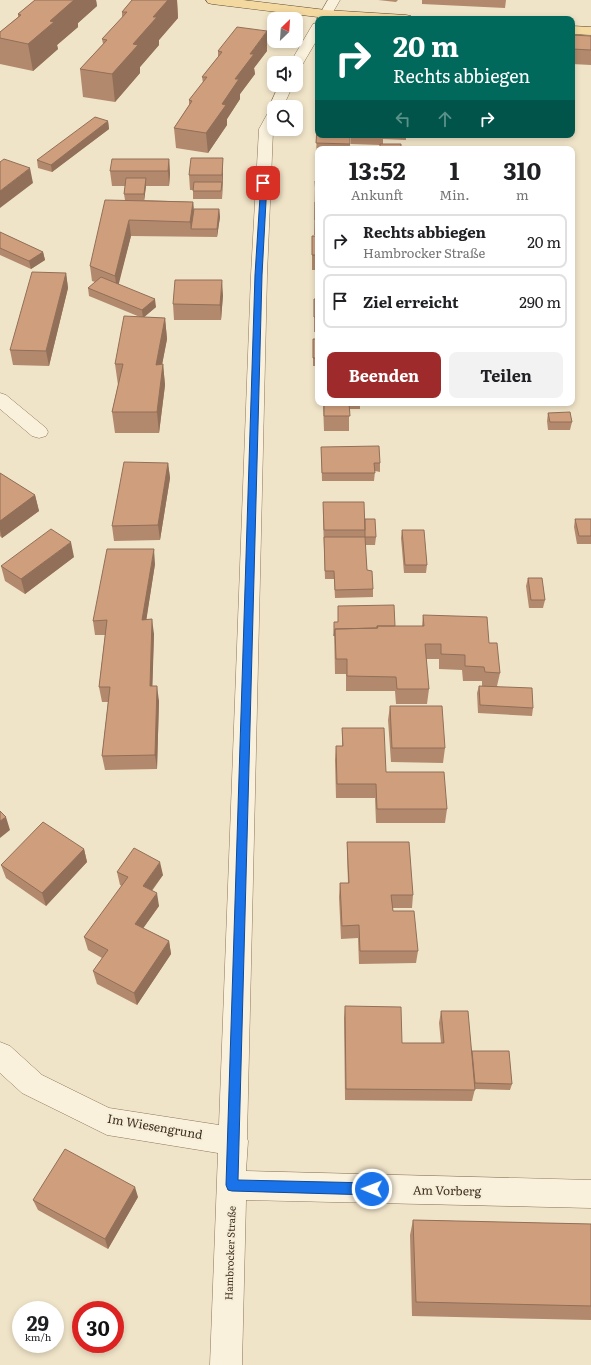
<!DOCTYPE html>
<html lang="de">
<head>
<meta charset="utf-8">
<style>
  body { margin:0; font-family:Literata,serif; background:#f2f2f2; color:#202124; height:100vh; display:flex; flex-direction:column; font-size:15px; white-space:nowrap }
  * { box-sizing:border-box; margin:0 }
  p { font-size:13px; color:#757577 }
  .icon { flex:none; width:22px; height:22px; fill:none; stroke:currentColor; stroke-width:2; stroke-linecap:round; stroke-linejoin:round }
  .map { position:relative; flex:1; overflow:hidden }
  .drawer { position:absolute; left:315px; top:146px; width:260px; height:260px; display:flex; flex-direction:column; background:#fff; border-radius:8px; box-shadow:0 2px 6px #0003 }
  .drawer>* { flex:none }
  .banner { position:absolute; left:315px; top:16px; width:260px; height:122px; border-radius:8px; box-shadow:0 2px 6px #0003; background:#00695c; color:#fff; overflow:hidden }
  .needle { width:26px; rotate:25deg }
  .fabs { position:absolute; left:267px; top:12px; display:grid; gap:8px }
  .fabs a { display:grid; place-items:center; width:36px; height:36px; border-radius:8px; background:#fff; box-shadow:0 2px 6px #0003; font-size:20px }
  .speed { position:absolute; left:12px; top:1301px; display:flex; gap:8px; font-size:20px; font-weight:700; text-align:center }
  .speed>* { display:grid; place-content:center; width:52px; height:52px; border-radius:50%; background:#fff; box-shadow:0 2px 6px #0003; line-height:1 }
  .speed small { font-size:10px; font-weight:400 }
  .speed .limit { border:6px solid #d22; background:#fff; color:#111 }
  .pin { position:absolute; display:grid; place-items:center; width:34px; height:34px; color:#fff; margin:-17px; border-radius:8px; box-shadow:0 2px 6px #0006 }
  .me { position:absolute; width:44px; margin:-22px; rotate:271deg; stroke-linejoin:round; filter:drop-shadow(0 0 3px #0008) }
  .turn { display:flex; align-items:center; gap:14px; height:84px; padding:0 12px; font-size:18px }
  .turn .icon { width:52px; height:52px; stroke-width:2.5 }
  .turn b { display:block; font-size:28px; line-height:34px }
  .lanes { display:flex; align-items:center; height:38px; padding:0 12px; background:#0003; justify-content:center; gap:20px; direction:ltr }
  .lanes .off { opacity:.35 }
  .eta { display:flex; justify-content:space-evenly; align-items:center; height:68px; text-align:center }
  .eta b { font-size:24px; font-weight:700; line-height:28px }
  .cta { display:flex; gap:8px; margin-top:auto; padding:8px 12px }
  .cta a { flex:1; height:46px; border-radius:8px; background:#9e2a2b; color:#fff; font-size:16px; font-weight:700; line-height:46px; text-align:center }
  .cta a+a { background:#f2f2f2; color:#202124 }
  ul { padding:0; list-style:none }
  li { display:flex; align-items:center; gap:12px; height:54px; margin:0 8px 6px; padding:0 4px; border:2px solid #e0e0e0; border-radius:8px }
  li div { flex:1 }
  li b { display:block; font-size:15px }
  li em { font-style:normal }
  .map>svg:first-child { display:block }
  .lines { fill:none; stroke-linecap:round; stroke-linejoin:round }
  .minor-casing { stroke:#8d765c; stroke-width:1 }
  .major-casing { stroke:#5b4430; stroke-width:1 }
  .minor { fill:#faf1dc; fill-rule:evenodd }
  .major { fill:#f3d9a0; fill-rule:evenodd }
  .wall { fill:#b2896c }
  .shaded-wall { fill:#916f58 }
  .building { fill:#cf9f7d; stroke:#916f58 }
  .route { fill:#1a73e8; stroke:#114b97 }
  .labels { text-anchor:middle; stroke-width:4; stroke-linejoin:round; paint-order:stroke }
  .street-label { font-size:10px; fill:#3d2e20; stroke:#f7eed8 }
  .near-street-label { font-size:12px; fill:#3d2e20; stroke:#f7eed8 }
</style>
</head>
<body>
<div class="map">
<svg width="591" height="1365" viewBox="0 0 591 1365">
  <rect width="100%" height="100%" fill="#f0e4c8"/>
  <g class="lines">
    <!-- minor casing -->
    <g class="minor-casing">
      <path id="minor" d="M328,0H340L329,19H318V21L317,19Z
        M318,23V38L301,67L296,68V63H290L313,24Z
        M279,85H293L283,107H274L267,275L247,1138L248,1141L246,1171L591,1180V1208L246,1200L242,1365H210L218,1153L107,1135L22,1093L0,1073V1042L10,1046L42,1075L109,1108L219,1125L251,275L259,129L270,109L269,107Z
        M0,393L6,395L46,428L48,432L46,436L39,438L32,436L0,409Z"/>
    </g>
    <!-- major casing -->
    <g class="major-casing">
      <path id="major" d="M206,0H243L326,10L406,15L411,16L412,19L326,18L212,4L208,3Z
        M572,26L591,27V35L572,34Z"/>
    </g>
    <!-- minor -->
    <use href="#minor" class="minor"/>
    <!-- major -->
    <use href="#major" class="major"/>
  </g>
  <!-- wall -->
  <path class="wall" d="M35,0H96L97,6L78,23V27L57,45L58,49L33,71L0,64V32L18,17V14Z
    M132,0H177L178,18L159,40V45L140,67V73L115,102L83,97L80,69L103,44L102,39L122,18V12Z
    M378,0H398L396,2Z
    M422,0H506L505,8L422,4Z
    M572,35L591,36V65L572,64Z
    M218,51H267L254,68L255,74L240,94V99L227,119V125L208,153L176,148L174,128L189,105V100L203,83L202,77L218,57Z
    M108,121L109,129L52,172L38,168L37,160Z
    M317,128L350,135V149H318V179H317V158H316Z
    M351,135H406V140L383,139V144L401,149H380V145L351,144Z
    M169,159L170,174L169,186H146L144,200L193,202L194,209H219L220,217L217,237L131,236L118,284L156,307L144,317L165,318L167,339L162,364H163L165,385L159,433H115L112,412L118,385L115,364L140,317L89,296L88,288L95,282L92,281L90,266L125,200L124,194L125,186H112L110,171Z
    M223,173L222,199H193V190H190L189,175Z
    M315,181H318V235H314Z
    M0,232L43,252L45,260L31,269L0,255Z
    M312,236H318V296H317L316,270H312Z
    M66,273L68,288L49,366L13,365L10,350Z
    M223,295L221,320H174L173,304Z
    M314,299H318V332H314Z
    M313,339H318V366H313Z
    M323,403H360V409H349V431H324Z
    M548,413L572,422L570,430H548L547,421Z
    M321,447L380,463V472L375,471L374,481H322Z
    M168,463L170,478L160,540L114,541L112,526Z
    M0,473L35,495L39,511L2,538L0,536Z
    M323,502L365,519L376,537L375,545H365L367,570L373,589V597L335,598L334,579H325L323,518Z
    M575,519H591V546V544H577L574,527Z
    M402,530L427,565L426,573H404L401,538Z
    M74,557L25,594L5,581L1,566Z
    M155,564L146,620L154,634L152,686L159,701L157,769L105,770L102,756L108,702H102L99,687L105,635H95L93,621Z
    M528,578L545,600L543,608H529L526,586Z
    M338,606L395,626H422L423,615L489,643L500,673L497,686L533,708L532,716L478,713L477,693L479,686H482V681H463L462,670L439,669V659H426L429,689L427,704H396L395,691H346V674H335L334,630V622H338Z
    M390,706L445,748L443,763L391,762L388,720Z
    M342,728L386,772L447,809L445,823H376L375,798H336L335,760L336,746H342Z
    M347,842L413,895L412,908H393V911L418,951L416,963L359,964L358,938L341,939L339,897L340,883H348L347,855Z
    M84,849L87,862L46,906L6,878L1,865Z
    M117,872L163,875L152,891L159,906L143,928L169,941L171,954L137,1005L97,984L93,971L102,958L88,950L84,937L122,886L120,885Z
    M345,1006L402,1043H441L439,1023L441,1011L472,1051L512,1084L510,1090L475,1089L472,1101L345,1100L344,1018Z
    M138,1197L108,1249L38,1210L33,1200Z
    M413,1220L591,1224V1320L412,1316L410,1235Z"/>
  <!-- shaded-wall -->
  <path class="shaded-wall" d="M71,0H96L97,6L78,23V27L57,45L58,49L33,71L28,44Z
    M168,0H177L178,18L159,40V45L140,67V73L115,102L112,74L153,17Z
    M267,31V51L254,68L255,74L240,94V99L227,119V125L208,153L206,133L235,79L250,54Z
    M108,121L109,129L52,172L51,165Z
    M223,158V173L222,199V175Z
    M169,159L170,174L169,186L168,171Z
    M30,168L33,183L0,208V191Z
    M146,178V186L144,202V194Z
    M193,202L194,217L191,229L190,222Z
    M219,209L220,217L217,237V229Z
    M129,220L131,236L117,291L115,276Z
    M43,252L45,260L31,269L29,261Z
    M66,273L68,288L49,366L46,351Z
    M222,280L223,295L221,320L220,305Z
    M155,299L156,307L143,318L142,310Z
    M165,318L167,339L158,386L156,365Z
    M163,364L165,385L159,433L157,412Z
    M168,463L170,478L160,540L158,525Z
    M35,495L39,511L2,538L0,530V521Z
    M71,542L74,557L25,594L21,579Z
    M154,549L155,564L144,635L142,620Z
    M152,619L154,634L152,701L150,686Z
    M157,686L159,701L157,769L155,755Z
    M6,817L10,830L0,838V821Z
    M84,849L87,862L46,906L42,893Z
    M160,862L163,875L145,899L143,886Z
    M157,893L159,906L137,937L135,924Z
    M169,941L171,954L137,1005L134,993Z
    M135,1187L138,1197L108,1249L105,1239Z"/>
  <!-- building -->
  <path class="building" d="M35,0H74L50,21L54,22L28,44L0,38V32L21,15L18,14Z
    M132,0H168L153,17H157L133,44L138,45L112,74L80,69L107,40L102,39L127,12H122Z
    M237,27L267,31L250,54H254L235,79H239L222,104L226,105L206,133L174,128L192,101L189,100L207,77H202L222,52L218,51Z
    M572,35L591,36V50L572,49Z
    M95,117L108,121L51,165L37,160Z
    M317,128H318V135H350V144L316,143Z
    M380,144H401V149H380Z
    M317,150H318V164H317Z
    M191,158H223L222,175H189Z
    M4,159L30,168L0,191V162Z
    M112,159H169L168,171H110Z
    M126,178H146L144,194H124Z
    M315,181H318V195H316Z
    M194,182H222L221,191H193Z
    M105,200L193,202L190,222L129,220L115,276L90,266Z
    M315,202H318V220H315Z
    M194,209H219L217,229H191Z
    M0,232L43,252L29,261L0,248Z
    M312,236H318V255H312Z
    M316,262H318V281H317Z
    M32,272L66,273L46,351L10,350Z
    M101,277L155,299L142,310L88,288Z
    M175,280H222L220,305L173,304Z
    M314,299H318V317H314Z
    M124,316L165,318L156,365L163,364L157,412H112L123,364H115Z
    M313,339H318V358H313Z
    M324,403H349L350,416H324Z
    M570,412L572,422H550L548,413Z
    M379,446L380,463H374L375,473H322L321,447Z
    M124,462L168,463L158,525L112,526Z
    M0,473L35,495L0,521Z
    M323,502H364L365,530H324Z
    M365,519H375L376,537H365Z
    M575,519H591V536H579Z
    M51,529L71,542L21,579L1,566Z
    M402,530H424L427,565H405Z
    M324,537H365L367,570L372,571L373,589L335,590L334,571H325Z
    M107,549H154L142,620L152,619L150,686H157L155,755L102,756L110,687H99L107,620L93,621Z
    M528,578H542L545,600H531Z
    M394,605L395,626H377V628L335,629L334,636V622H338V606Z
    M423,615L487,617L489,643H497L500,673L485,672L484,667L465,666V655L441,654V644H425L429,689H397L396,677L347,676V659H336L335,629L378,628L377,626H424Z
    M479,686L532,688L533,708L480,705Z
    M390,706H442L445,748H392Z
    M342,728H384L386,772H444L447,809H377L376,784H337L336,746H343Z
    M0,811L6,817L0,821Z
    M43,822L84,849L42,893L1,865Z
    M347,842H409L413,895H391L393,911H414L418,951H360L359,925L342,926L340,883H349Z
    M134,848L160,862L143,886L157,893L135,924L169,941L134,993L93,971L108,950L84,937L128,877L117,872Z
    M345,1006L401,1007L402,1043H444L441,1011H468L475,1090L346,1089Z
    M472,1051H509L512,1084L475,1083Z
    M65,1149L135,1187L105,1239L33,1200Z
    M413,1220L591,1224V1306L416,1302Z"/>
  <!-- route -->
  <path class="route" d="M261,181L267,183L262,275L238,1180L372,1183L377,1185L378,1189L377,1193L372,1195L232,1191L228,1190L226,1185L255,275Z"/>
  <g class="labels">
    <!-- street labels -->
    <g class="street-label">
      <text transform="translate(230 1253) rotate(-88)" y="4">Hambrocker Straße</text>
    </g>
    <!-- near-street labels -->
    <g class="near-street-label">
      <text transform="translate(155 1127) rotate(10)" y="4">Im Wiesengrund</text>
      <text transform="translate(447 1191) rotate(1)" y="4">Am Vorberg</text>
    </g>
  </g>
</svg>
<div class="fabs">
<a><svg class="needle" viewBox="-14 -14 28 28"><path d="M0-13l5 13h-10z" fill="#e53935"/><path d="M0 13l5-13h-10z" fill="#757577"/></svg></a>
<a><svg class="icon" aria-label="sound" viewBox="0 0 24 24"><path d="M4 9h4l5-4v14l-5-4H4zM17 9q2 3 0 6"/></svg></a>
<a><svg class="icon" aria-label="search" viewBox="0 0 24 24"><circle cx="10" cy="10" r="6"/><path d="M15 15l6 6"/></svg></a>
</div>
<div class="speed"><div>29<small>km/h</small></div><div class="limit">30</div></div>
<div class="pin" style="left:263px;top:183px;background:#d93025"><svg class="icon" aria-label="arrive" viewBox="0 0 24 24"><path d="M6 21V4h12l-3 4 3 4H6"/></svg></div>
<svg class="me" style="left:372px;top:1189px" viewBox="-20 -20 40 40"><circle r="17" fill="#1a73e8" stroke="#fff" stroke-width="3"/><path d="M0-11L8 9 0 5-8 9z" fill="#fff"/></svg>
<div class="banner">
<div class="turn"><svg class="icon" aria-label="right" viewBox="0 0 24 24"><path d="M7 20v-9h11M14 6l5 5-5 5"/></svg><div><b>20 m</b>Rechts abbiegen</div></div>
<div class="lanes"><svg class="icon off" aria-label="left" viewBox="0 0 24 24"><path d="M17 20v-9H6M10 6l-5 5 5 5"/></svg><svg class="icon off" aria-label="ahead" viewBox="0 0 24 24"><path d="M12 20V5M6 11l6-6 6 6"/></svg><svg class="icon" aria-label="right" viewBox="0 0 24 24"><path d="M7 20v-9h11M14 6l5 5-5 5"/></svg></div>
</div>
<section class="drawer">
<div class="eta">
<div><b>13:52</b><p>Ankunft</p></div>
<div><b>1</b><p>Min.</p></div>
<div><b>310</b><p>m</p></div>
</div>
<ul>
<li><svg class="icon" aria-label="right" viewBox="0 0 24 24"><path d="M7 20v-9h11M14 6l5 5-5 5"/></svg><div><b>Rechts abbiegen</b><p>Hambrocker Straße</p></div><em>20 m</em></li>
<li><svg class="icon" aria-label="arrive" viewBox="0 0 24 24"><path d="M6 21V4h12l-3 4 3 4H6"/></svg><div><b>Ziel erreicht</b></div><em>290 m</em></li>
</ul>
<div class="cta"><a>Beenden</a><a>Teilen</a></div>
</section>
</div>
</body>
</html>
